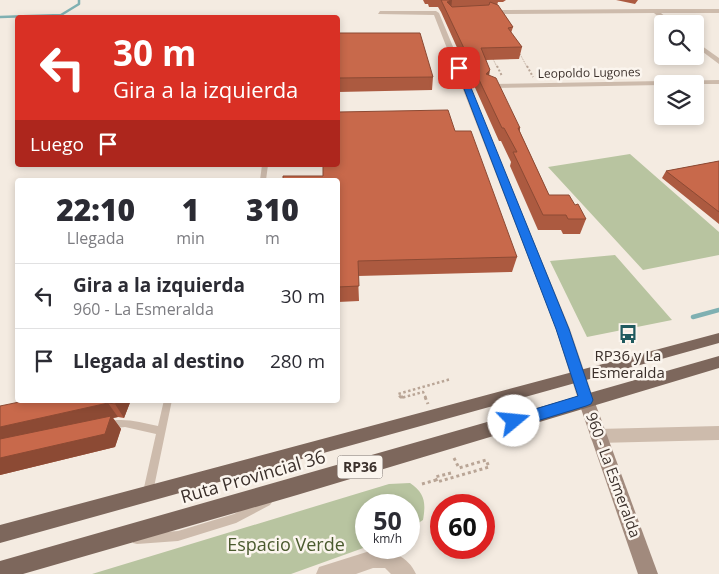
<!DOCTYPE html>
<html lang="es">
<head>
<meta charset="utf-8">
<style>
  body { margin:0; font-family:"Open Sans",sans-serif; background:#f7f7f7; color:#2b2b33; height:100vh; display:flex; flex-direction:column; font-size:19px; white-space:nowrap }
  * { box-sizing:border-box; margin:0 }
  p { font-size:16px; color:#7c7c81 }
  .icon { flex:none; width:28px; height:28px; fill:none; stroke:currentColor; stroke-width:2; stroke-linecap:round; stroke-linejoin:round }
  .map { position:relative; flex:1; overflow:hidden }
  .panel { position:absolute; left:15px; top:178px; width:325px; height:225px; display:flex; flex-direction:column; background:#fff; border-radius:5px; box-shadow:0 2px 8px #0003 }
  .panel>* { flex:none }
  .hud { position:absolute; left:15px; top:15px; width:325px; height:152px; border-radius:5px; box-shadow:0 2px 8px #0003; background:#d93025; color:#fff; overflow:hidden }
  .buttons { position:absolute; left:654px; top:15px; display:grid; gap:10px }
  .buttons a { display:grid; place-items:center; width:50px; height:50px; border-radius:5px; background:#fff; box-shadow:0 2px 8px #0003; font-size:25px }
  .speed { position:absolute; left:355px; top:494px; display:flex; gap:10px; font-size:25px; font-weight:700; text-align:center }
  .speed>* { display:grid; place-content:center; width:65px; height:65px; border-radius:50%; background:#fff; box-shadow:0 2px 8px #0003; line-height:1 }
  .speed small { font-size:12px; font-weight:400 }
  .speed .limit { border:8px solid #d22; background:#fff; color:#111 }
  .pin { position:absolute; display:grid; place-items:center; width:42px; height:42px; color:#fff; margin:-21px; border-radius:10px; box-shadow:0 2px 8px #0006 }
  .me { position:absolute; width:55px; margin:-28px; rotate:73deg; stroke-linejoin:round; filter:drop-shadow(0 0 4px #0008) }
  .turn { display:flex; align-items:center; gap:18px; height:105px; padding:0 15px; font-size:22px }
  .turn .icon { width:65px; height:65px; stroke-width:2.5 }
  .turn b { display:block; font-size:35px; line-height:42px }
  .then { display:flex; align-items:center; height:48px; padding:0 15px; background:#0003; gap:10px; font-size:19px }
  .eta { display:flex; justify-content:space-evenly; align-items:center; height:85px; text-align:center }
  .eta b { font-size:30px; font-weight:800; line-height:35px }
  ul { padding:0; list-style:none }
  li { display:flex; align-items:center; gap:15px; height:65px; padding:0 15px; border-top:1px solid #e1e1e2 }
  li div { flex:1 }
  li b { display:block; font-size:19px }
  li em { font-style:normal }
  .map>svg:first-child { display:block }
  .green { fill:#b8c4a0 }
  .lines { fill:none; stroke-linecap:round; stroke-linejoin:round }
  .stream-far1 { stroke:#7fb0b2; stroke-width:2.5 }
  .stream { stroke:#7fb0b2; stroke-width:4.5 }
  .path-far3 { stroke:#b9a596; stroke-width:1; stroke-dasharray:1 1; stroke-linecap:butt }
  .path-far2 { stroke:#b9a596; stroke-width:2; stroke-dasharray:2 2; stroke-linecap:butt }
  .path-far1 { stroke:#b9a596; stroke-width:2.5; stroke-dasharray:2.5 2.5; stroke-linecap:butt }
  .path { stroke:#b9a596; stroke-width:3; stroke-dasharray:3 3; stroke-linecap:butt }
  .lane { fill:#cdbbac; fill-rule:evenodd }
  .street { fill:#cdbbac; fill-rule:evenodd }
  .secondary { fill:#a18a7d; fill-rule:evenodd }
  .primary { fill:#7d675c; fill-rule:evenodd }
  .wall { fill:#ac5a40 }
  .shaded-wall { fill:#8c4a34 }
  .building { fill:#c8694b; stroke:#8c4a34 }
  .route { fill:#1a73e8; stroke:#114b97 }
  .labels { text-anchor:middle; stroke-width:5; stroke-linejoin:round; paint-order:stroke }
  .far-street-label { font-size:12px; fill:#3b302b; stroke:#fbf5ee }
  .shield { fill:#fbf5ee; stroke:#756b66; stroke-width:1 }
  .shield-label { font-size:14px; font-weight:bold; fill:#3b302b }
  .poi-label { font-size:15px; fill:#3b302b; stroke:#fbf5ee }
  .street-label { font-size:15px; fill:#3b302b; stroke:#fbf5ee }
  .near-street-label { font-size:18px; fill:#3b302b; stroke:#fbf5ee }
  .near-park-label { font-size:18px; fill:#4a5a2e; stroke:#fbf5ee }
</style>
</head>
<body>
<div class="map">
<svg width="719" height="574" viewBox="0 0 719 574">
  <rect width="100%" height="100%" fill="#f4ebe1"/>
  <!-- green -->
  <path class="green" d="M630,154L719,232V255L643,270L548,167Z
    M615,255L672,320L587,337L550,261Z
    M410,483C425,493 426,503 423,520L409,529V505H366V547L291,574H92L389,484Z"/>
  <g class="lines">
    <!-- stream-far1 -->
    <path class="stream-far1" d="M0,17L61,15L79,4V0"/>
    <!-- stream -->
    <path class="stream" d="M693,317L719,310"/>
    <!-- path-far3 -->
    <path class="path-far3" d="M520,54L527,67
      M493,59L497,67"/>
    <!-- path-far2 -->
    <path class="path-far2" d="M497,66L502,76
      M527,66L533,77"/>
    <!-- path-far1 -->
    <path class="path-far1" d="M426,398L423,392L401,398L398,394L451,379"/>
    <!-- path -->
    <path class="path" d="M400,397H404
      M425,397L428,404
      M451,473L435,477L437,482L489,467L486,460L459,468L453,456
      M422,484L436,480"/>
    <!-- lane -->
    <path class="lane" d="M262,165H268L266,180H260Z
      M164,400H172L153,492L151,495L148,497L145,495L143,492L156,434L125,427L108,429L105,428L104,425L105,422C123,417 140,422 158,426Z
      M267,497L270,499L272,502L270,505L236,523L178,541L137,544L133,543L132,539L133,535L137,534L178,531L234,514Z"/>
    <!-- street -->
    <path class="street" d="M654,9H719V13H661L674,24H667L654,13L493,14L490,12L493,10Z
      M380,11H436L439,13L570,329L594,400L591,405L586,407L581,405L578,400L556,329L434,15L378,14Z
      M695,41L719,58V64L695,46Z
      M719,80V84H662V85L489,88L485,86L489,84Z
      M719,426V440L598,443L592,441L590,436L592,431L598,429Z
      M373,550C391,550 408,556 416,574H391L385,568H373L356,574H316L319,567Z"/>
    <!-- secondary -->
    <path class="secondary" d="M586,393L591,395L594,400L658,574H638L578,400L581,395Z"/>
    <!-- primary -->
    <path class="primary" d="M719,333V343L0,543V525Z
      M719,356V368L297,495L23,574H0V561Z"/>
  </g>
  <!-- wall -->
  <path class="wall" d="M423,0H506L503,2H498L497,5L513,27L511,33L522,47L519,59L486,60L489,75L520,128V132L549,195L575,205L586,219L580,234H563L561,230H538L510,166L511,162L501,141H499L441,12L438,7H429L428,4H425Z
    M616,0H638L635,4Z
    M338,33L433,77L432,90L338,92V112L455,131L517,257L512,272L358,276L359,301L338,302V180L323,176Z
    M719,161V224L662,178L666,171Z
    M131,400L124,418L118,417L113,418L121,429L115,447L0,475V406Z"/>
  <!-- shaded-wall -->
  <path class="shaded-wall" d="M451,0H452L451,10L447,2Z
    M490,70L488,82L486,74Z
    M117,400H131L124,418L115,404Z
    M108,403L118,417L113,418L121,429L115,447L0,475V427Z"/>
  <!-- building -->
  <path class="building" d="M441,0H451L447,2L452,7L489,5L490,2L498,5L513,27L508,28L522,47L481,48L490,70L486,74L496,78L520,128H518L549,195H569L575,205L578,204L586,219H568L566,215H543L513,152H517L504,128H502Z
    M338,33H420L433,77L338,78Z
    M338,83V112L448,110L455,131H471L517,257L358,261L359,286L338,287V180H283V176H323V165H338Z
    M719,161V212L666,171Z
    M29,400H117L115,404L108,403L0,427V406Z
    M111,416L105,434L0,458V439Z"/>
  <!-- route -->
  <path class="route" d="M459,66L463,68L569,329L593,400L591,404L586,406L514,428L509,426L506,421L509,417L578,396L556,329L456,68Z"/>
  <!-- icons -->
  <defs>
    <g id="bus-bare" transform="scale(1.5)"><path d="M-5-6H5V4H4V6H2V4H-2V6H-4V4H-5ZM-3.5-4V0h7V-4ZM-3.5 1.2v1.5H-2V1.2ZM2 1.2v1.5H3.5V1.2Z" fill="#1f5a5e" stroke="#fbf5ee" stroke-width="2.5" paint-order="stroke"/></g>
  </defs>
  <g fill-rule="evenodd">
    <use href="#bus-bare" x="628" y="334"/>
  </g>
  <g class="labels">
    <!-- far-street labels -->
    <g class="far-street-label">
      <text transform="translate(589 73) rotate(-1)" y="4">Leopoldo Lugones</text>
    </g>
    <!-- shield labels -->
    <rect class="shield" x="337.5" y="455.5" width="45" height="23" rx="4"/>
    <g class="shield-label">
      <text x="360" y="472">RP36</text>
    </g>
    <!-- poi labels -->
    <g class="poi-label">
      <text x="628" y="361">RP36 y La<tspan x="628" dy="17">Esmeralda</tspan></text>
    </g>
    <!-- street labels -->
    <g class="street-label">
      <text transform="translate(613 475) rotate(70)" y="5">960 - La Esmeralda</text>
    </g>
    <!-- near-street labels -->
    <g class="near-street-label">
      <text transform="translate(253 477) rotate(-16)" y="6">Ruta Provincial 36</text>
    </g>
    <!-- near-park labels -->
    <g class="near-park-label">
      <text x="286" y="551">Espacio Verde</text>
    </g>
  </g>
</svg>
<div class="buttons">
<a><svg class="icon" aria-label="search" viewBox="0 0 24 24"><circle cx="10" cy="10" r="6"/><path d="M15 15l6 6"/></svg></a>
<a><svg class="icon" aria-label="layers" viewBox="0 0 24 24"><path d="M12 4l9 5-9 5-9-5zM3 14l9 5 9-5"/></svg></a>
</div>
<div class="speed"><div>50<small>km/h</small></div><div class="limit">60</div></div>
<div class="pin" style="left:459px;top:68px;background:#d93025"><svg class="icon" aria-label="arrive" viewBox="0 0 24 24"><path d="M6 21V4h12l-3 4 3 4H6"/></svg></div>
<svg class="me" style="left:514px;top:421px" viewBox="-20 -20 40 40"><circle r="19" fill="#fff"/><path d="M0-13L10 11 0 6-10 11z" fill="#1a73e8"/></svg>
<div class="hud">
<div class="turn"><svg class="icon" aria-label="left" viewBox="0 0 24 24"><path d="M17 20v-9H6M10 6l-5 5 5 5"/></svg><div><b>30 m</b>Gira a la izquierda</div></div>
<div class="then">Luego<svg class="icon" aria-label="arrive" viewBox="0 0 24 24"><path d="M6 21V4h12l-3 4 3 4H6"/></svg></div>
</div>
<section class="panel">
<div class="eta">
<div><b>22:10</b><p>Llegada</p></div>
<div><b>1</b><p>min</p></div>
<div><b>310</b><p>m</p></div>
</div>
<ul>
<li><svg class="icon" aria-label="left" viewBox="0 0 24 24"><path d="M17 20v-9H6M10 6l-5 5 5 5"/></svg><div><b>Gira a la izquierda</b><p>960 - La Esmeralda</p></div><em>30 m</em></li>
<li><svg class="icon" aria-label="arrive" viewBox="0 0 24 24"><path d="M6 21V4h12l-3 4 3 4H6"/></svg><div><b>Llegada al destino</b></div><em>280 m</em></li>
</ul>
</section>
</div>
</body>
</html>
